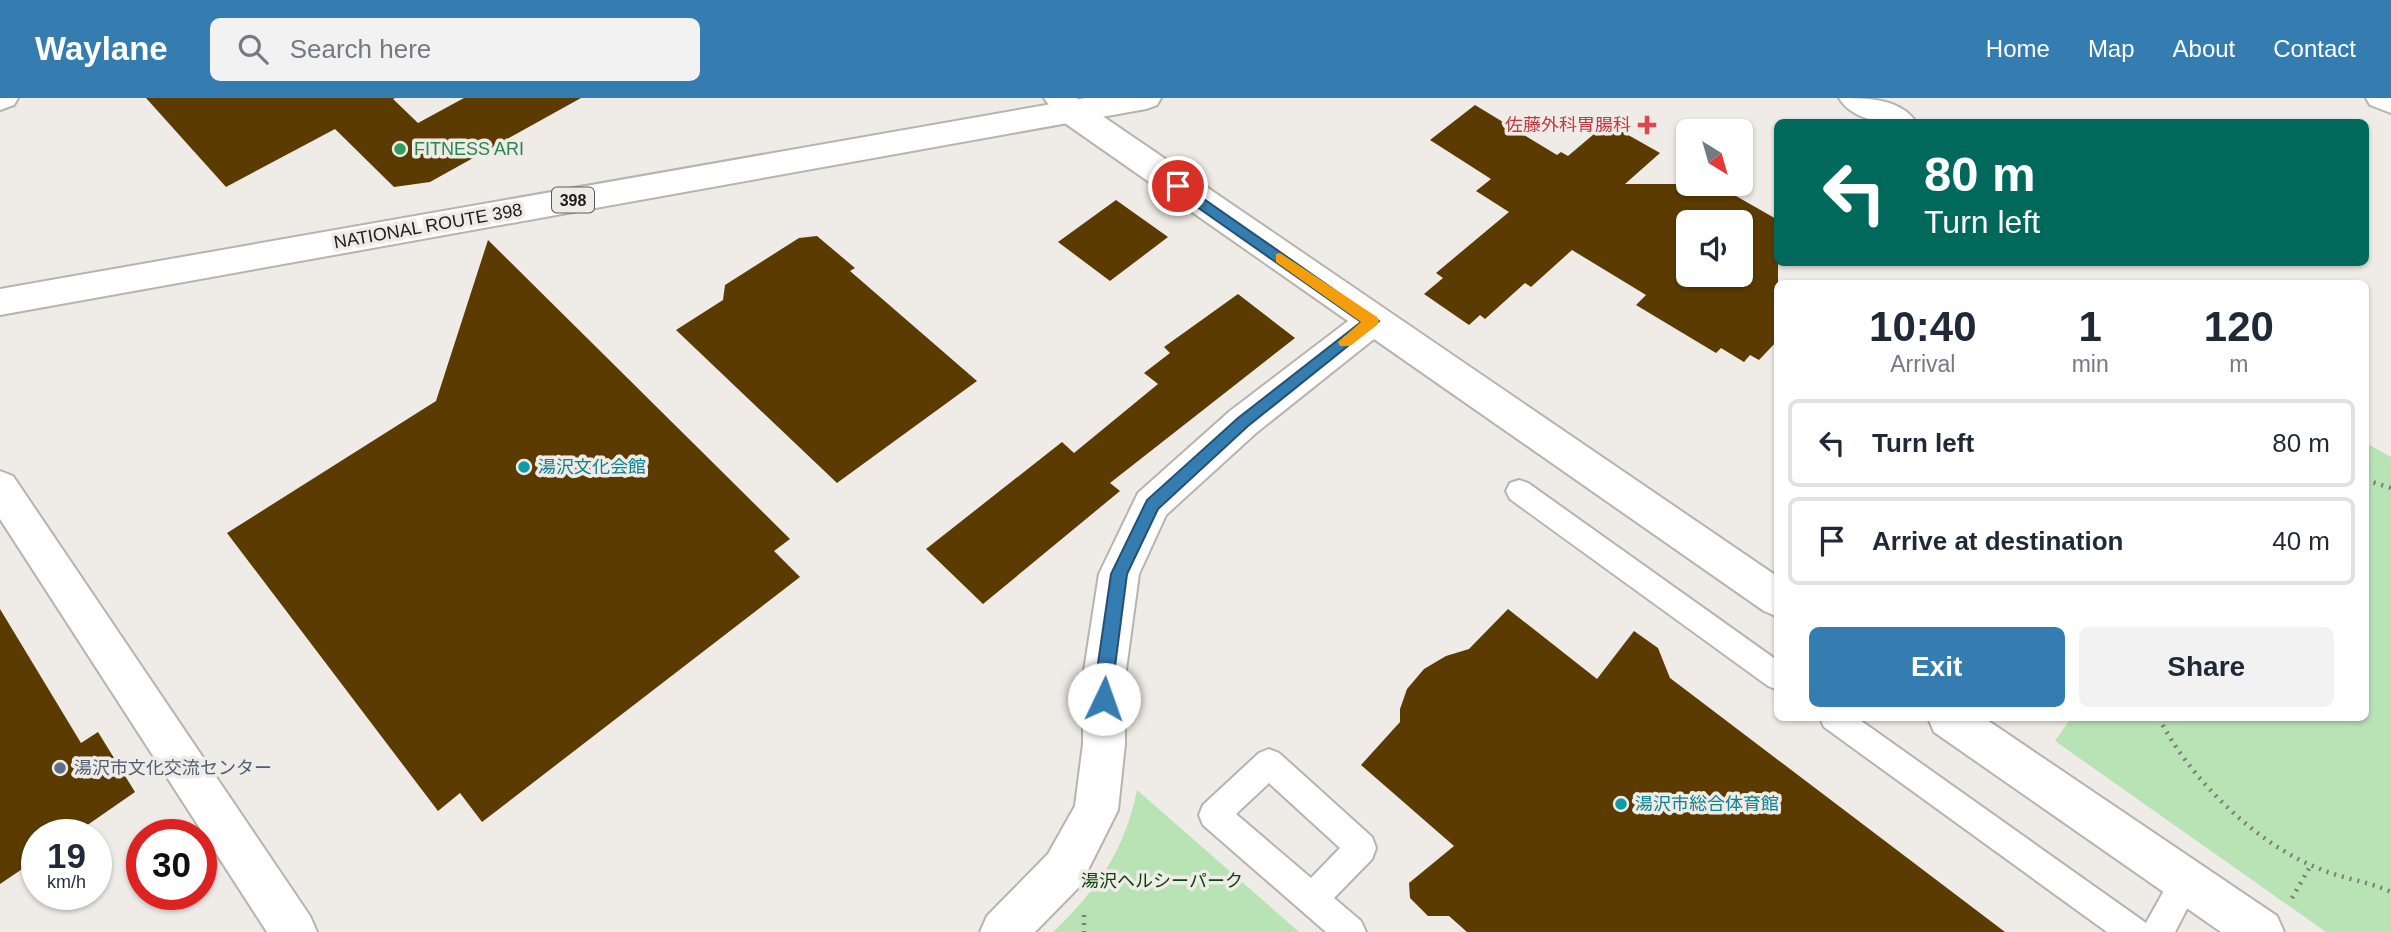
<!DOCTYPE html>
<html lang="en">
<head>
<meta charset="utf-8">
<style>
  body { margin:0; font-family:Arial,"Noto Sans JP",sans-serif; background:#f2f2f3; color:#1f2937; height:100vh; display:flex; flex-direction:column; font-size:26px; white-space:nowrap }
  * { box-sizing:border-box; margin:0 }
  p { font-size:23px; color:#747a83 }
  .icon { flex:none; width:38px; height:38px; fill:none; stroke:currentColor; stroke-width:2; stroke-linecap:round; stroke-linejoin:round }
  .map { position:relative; flex:1; overflow:hidden }
  .drawer { position:absolute; left:1774px; top:182px; width:595px; height:441px; display:flex; flex-direction:column; background:#fff; border-radius:10px; box-shadow:0 2px 5px #0004 }
  .drawer>* { flex:none }
  .banner { position:absolute; left:1774px; top:21px; width:595px; height:147px; border-radius:10px; box-shadow:0 2px 5px #0004; background:#00695c; color:#fff; overflow:hidden }
  .needle { width:46px; rotate:143deg }
  .tools { position:absolute; left:1676px; top:21px; display:grid; gap:14px }
  .tools a { display:grid; place-items:center; width:77px; height:77px; border-radius:10px; background:#fff; box-shadow:0 2px 5px #0004; font-size:35px }
  .speed { position:absolute; left:21px; top:721px; display:flex; gap:14px; font-size:35px; font-weight:700; text-align:center }
  .speed>* { display:grid; place-content:center; width:91px; height:91px; border-radius:50%; background:#fff; box-shadow:0 2px 5px #0004; line-height:1 }
  .speed small { font-size:18px; font-weight:400 }
  .speed .limit { border:10px solid #d22; background:#fff; color:#111 }
  .pin { position:absolute; display:grid; place-items:center; width:60px; height:60px; color:#fff; margin:-30px; border:4px solid #fff; border-radius:50%; box-shadow:0 2px 7px #0007 }
  .me { position:absolute; width:77px; margin:-38px; rotate:3deg; stroke-linejoin:round; filter:drop-shadow(0 0 5px #0008) }
  .turn { display:flex; align-items:center; gap:24px; height:147px; padding:0 35px; font-size:32px }
  .turn .icon { width:91px; height:91px; stroke-width:2.5 }
  .turn b { display:block; font-size:49px; line-height:60px }
  .eta { display:flex; justify-content:space-evenly; align-items:center; height:119px; text-align:center }
  .eta b { font-size:42px; font-weight:800; line-height:49px }
  .button { display:flex; gap:14px; margin-top:auto; padding:14px 35px }
  .button a { flex:1; height:80px; border-radius:10px; background:#357db1; color:#fff; font-size:28px; font-weight:800; line-height:80px; text-align:center }
  .button a+a { background:#f2f2f3; color:#1f2937 }
  ul { padding:0; list-style:none }
  li { display:flex; align-items:center; gap:21px; height:88px; margin:0 14px 10px; padding:0 21px; border:4px solid #e0e1e3; border-radius:10px }
  li div { flex:1 }
  li b { display:block; font-size:26px }
  li em { font-style:normal }
  header { display:flex; align-items:center; gap:42px; box-sizing:border-box; height:98px; padding:0 35px; background:#357db1; color:#fff }
  header strong { font-size:33px }
  nav { display:flex; gap:38px; margin-inline-start:auto; font-size:24px }
  .search { width:490px; height:63px; background:#f2f2f3; display:flex; align-items:center; gap:18px; box-sizing:border-box; padding:0 24px; border-radius:10px; color:#747a83; font-size:26px }
  .map>svg:first-child { display:block }
  .green { fill:#b8e3b5 }
  .building { fill:#5c3b00; fill-rule:evenodd }
  .lines { fill:none; stroke-linecap:round; stroke-linejoin:round }
  .lane-casing { stroke:#b7b3af; stroke-width:4 }
  .street-casing { stroke:#b7b3af; stroke-width:4 }
  .highway-casing { stroke:#b7b3af; stroke-width:4 }
  .path { stroke:#7e7c79; stroke-width:4.5; stroke-dasharray:2 6; stroke-linecap:butt }
  .lane { fill:#fff; fill-rule:evenodd }
  .street { fill:#fff; fill-rule:evenodd }
  .highway { fill:#fff; fill-rule:evenodd }
  .route { fill:#357db1; stroke:#225173; stroke-width:2 }
  .slow { fill:#f59e0b }
  .health-dot { fill:#e0444e; stroke:#efebe7; stroke-width:2.5 }
  .leisure-dot { fill:#2e9e5b; stroke:#efebe7; stroke-width:2.5 }
  .culture-dot { fill:#0f9aa8; stroke:#efebe7; stroke-width:2.5 }
  .service-dot { fill:#5c6f8a; stroke:#efebe7; stroke-width:2.5 }
  .labels { text-anchor:middle; stroke-width:7; stroke-linejoin:round; paint-order:stroke }
  .shield { fill:#efebe7; stroke:#5d5b58; stroke-width:2 }
  .shield-label { font-size:16px; font-weight:bold; fill:#1e1d1b }
  .health-label { font-size:18px; fill:#be3a42; stroke:#efebe7; text-anchor:end }
  .leisure-label { font-size:18px; fill:#27864d; stroke:#efebe7; text-anchor:start }
  .street-label { font-size:18px; fill:#1e1d1b; stroke:#efebe7 }
  .culture-label { font-size:18px; fill:#0d838f; stroke:#efebe7; text-anchor:start }
  .service-label { font-size:18px; fill:#4e5e75; stroke:#efebe7; text-anchor:start }
  .park-label { font-size:18px; fill:#08460c; stroke:#efebe7 }
</style>
</head>
<body>
<header>
<strong>Waylane</strong>
<div class="search"><svg class="icon" aria-label="search" viewBox="0 0 24 24"><circle cx="10" cy="10" r="6"/><path d="M15 15l6 6"/></svg>Search here</div>
<nav><a>Home</a><a>Map</a><a>About</a><a>Contact</a></nav>
</header>
<div class="map">
<svg width="2391" height="834" viewBox="0 0 2391 834">
  <rect width="100%" height="100%" fill="#efebe7"/>
  <!-- green -->
  <path class="green" d="M2366,345L2391,359V834H2326L2055,643L2071,620H2366Z
    M1137,692L1299,834H1053C1097,792 1125,752 1137,692Z"/>
  <!-- building -->
  <path class="building" d="M146,0H395L393,1L418,25L464,0H581L430,84L394,89L335,31L226,89Z
    M1475,7L1557,57L1561,54L1568,58L1607,25L1660,55L1625,86H1715L1778,122V242L1759,262L1750,257L1744,264L1721,250L1716,255L1636,207L1646,197L1572,152L1531,189L1525,185L1485,221L1480,217L1469,227L1424,196L1443,180L1436,175L1509,114L1476,93L1491,81L1430,42ZM1689,124H1741V177H1689Z
    M1116,102L1168,139L1110,183L1058,144Z
    M817,138L855,170L850,173L977,283L837,385L676,232L723,202L725,187L799,140Z
    M488,142L790,441L774,453L800,479L482,724L460,695L438,713L227,435L436,303Z
    M1238,196L1295,240L1110,385L1120,393L983,506L926,451L1062,344L1074,355L1158,286L1144,275L1170,255L1164,249Z
    M0,511L81,645L98,634L135,694L73,737H37V761L0,786Z
    M1508,511L1597,581L1634,533L1658,550L1670,580L2005,834H1467L1449,818H1428L1410,800L1409,785L1454,748L1361,667L1400,624V611L1407,591L1424,571L1446,558L1469,551Z"/>
  <g class="lines">
    <!-- lane casing -->
    <g class="lane-casing">
      <path id="lane" d="M1519,382L1528,385L1778,563V592L1768,588L1510,401L1506,393L1510,385Z
        M1820,620H1857L2146,825L2176,771L2187,767L2198,771L2202,782L2175,834H2107L1824,629Z
        M1269,651L1279,655L1372,739L1376,750L1372,761L1334,800L1361,823L1366,834H1326L1203,727L1199,717L1203,707L1259,655ZM1269,685L1340,750L1311,780L1236,716Z"/>
    </g>
    <!-- street casing -->
    <g class="street-casing">
      <path id="street" d="M0,0H18L14,7L0,12Z
        M1044,0H1076L1778,479V519L1764,513L1374,241L1256,335L1166,417L1139,476L1125,579V646L1118,712L1080,788L1035,834H980L987,818L1048,756L1075,708L1083,646V579L1099,476L1138,395L1230,313L1348,223L1059,21Z
        M1839,0C1865,0 1900,0 1916,24C1890,26 1854,25 1839,0Z
        M2366,0H2391V15L2370,7Z
        M0,373L13,378L310,818L317,834H267L0,421Z
        M1928,620H1984L2277,818L2284,834H2221L1934,634Z"/>
    </g>
    <!-- highway casing -->
    <g class="highway-casing">
      <path id="highway" d="M1086,0H1161L1157,7L1146,11L0,217V191Z"/>
    </g>
    <!-- path -->
    <path class="path" d="M2366,382L2391,390
      M2159,620C2189,680 2257,747 2320,771C2343,781 2368,783 2391,794
      M2292,800L2311,767
      M1084,817V834"/>
    <!-- lane -->
    <use href="#lane" class="lane"/>
    <!-- street -->
    <use href="#street" class="street"/>
    <!-- highway -->
    <use href="#highway" class="highway"/>
  </g>
  <!-- route -->
  <path class="route" d="M1178,83L1379,223L1248,328L1158,411L1127,476L1110,607L1104,609L1098,607L1096,579L1111,476L1147,402L1238,320L1361,224L1173,92L1171,88Z"/>
  <!-- slow -->
  <path class="slow" d="M1280,155L1377,219L1379,223L1377,227L1350,248H1340L1338,244L1361,224L1276,164V156Z"/>
  <!-- markers -->
  <path class="health-dot" d="M1643.5 16.5h7v7h7v7h-7v7h-7v-7h-7v-7h7z"/>
  <circle class="leisure-dot" cx="400" cy="51" r="7"/>
  <g class="culture-dot">
    <circle cx="524" cy="369" r="7"/>
    <circle cx="1621" cy="706" r="7"/>
  </g>
  <circle class="service-dot" cx="60" cy="670" r="7"/>
  <g class="labels">
    <!-- shield labels -->
    <rect class="shield" x="552" y="89.5" width="42" height="25" rx="5"/>
    <g class="shield-label">
      <text x="573" y="108">398</text>
    </g>
    <!-- health labels -->
    <g class="health-label">
      <text x="1631" y="33">佐藤外科胃腸科</text>
    </g>
    <!-- leisure labels -->
    <g class="leisure-label">
      <text x="414" y="57">FITNESS ARI</text>
    </g>
    <!-- street labels -->
    <g class="street-label">
      <text transform="translate(428 128) rotate(-10)" y="6">NATIONAL ROUTE 398</text>
    </g>
    <!-- culture labels -->
    <g class="culture-label">
      <text x="538" y="375">湯沢文化会館</text>
      <text x="1635" y="712">湯沢市総合体育館</text>
    </g>
    <!-- service labels -->
    <g class="service-label">
      <text x="74" y="676">湯沢市文化交流センター</text>
    </g>
    <!-- park labels -->
    <g class="park-label">
      <text x="1162" y="789">湯沢ヘルシーパーク</text>
    </g>
  </g>
</svg>
<div class="tools">
<a><svg class="needle" viewBox="-14 -14 28 28"><path d="M0-13l5 13h-10z" fill="#e53935"/><path d="M0 13l5-13h-10z" fill="#747a83"/></svg></a>
<a><svg class="icon" aria-label="sound" viewBox="0 0 24 24"><path d="M4 9h4l5-4v14l-5-4H4zM17 9q2 3 0 6"/></svg></a>
</div>
<div class="speed"><div>19<small>km/h</small></div><div class="limit">30</div></div>
<div class="pin" style="left:1178px;top:88px;background:#d93025"><svg class="icon" aria-label="arrive" viewBox="0 0 24 24"><path d="M6 21V4h12l-3 4 3 4H6"/></svg></div>
<svg class="me" style="left:1104px;top:601px" viewBox="-20 -20 40 40"><circle r="19" fill="#fff"/><path d="M0-13L10 11 0 6-10 11z" fill="#357db1"/></svg>
<div class="banner">
<div class="turn"><svg class="icon" aria-label="left" viewBox="0 0 24 24"><path d="M17 20v-9H6M10 6l-5 5 5 5"/></svg><div><b>80 m</b>Turn left</div></div>
</div>
<section class="drawer">
<div class="eta">
<div><b>10:40</b><p>Arrival</p></div>
<div><b>1</b><p>min</p></div>
<div><b>120</b><p>m</p></div>
</div>
<ul>
<li><svg class="icon" aria-label="left" viewBox="0 0 24 24"><path d="M17 20v-9H6M10 6l-5 5 5 5"/></svg><div><b>Turn left</b></div><em>80 m</em></li>
<li><svg class="icon" aria-label="arrive" viewBox="0 0 24 24"><path d="M6 21V4h12l-3 4 3 4H6"/></svg><div><b>Arrive at destination</b></div><em>40 m</em></li>
</ul>
<div class="button"><a>Exit</a><a>Share</a></div>
</section>
</div>
</body>
</html>
